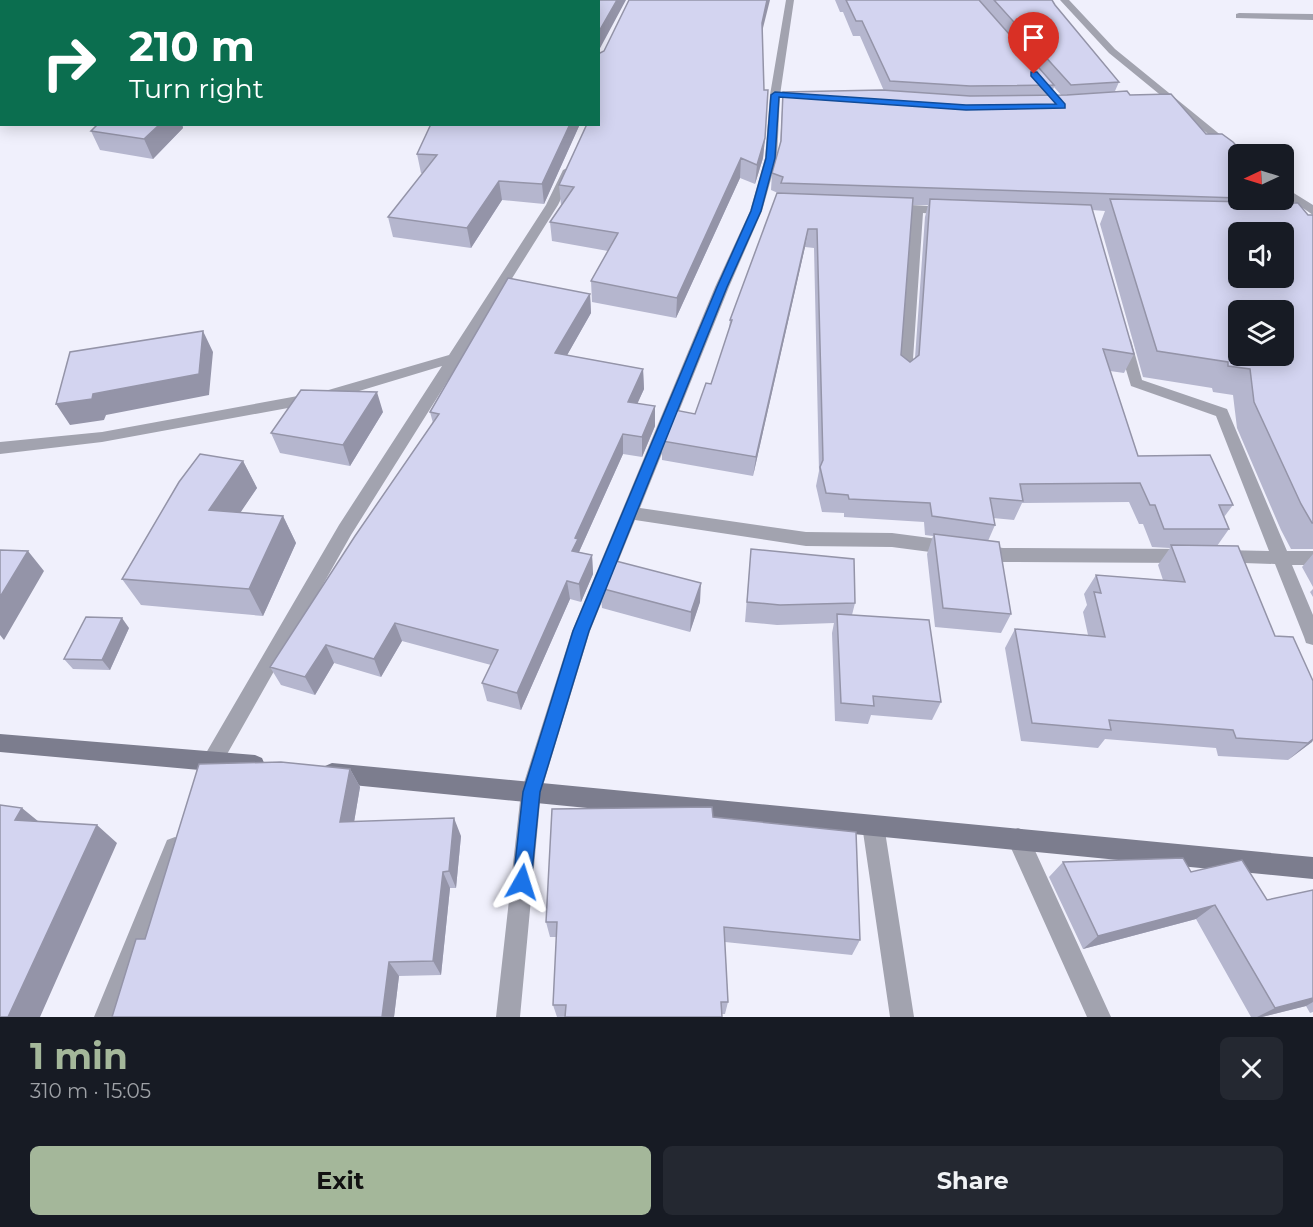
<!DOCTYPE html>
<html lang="en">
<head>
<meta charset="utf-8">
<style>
  body { margin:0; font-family:Montserrat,sans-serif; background:#242831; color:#f1f3f6; height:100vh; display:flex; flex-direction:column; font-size:22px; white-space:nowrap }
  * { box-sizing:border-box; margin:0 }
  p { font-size:20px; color:#9ea1a6 }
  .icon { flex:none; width:33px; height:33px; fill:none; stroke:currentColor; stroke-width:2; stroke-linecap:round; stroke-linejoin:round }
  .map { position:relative; height:1017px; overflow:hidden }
  .sheet { display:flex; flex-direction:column; background:#171b24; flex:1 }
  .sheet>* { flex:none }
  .hud { position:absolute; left:0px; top:0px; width:600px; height:126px; box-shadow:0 3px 15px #0003; background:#0b6e4f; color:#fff; overflow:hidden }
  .needle { width:39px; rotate:266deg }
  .buttons { position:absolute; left:1228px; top:144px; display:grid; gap:12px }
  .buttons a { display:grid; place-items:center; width:66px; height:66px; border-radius:9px; background:#171b24; box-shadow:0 3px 15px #0003; font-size:30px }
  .pin { position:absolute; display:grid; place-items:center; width:51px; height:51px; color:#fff; margin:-62px -26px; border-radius:50% 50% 50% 0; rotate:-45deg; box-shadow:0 0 6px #0007 }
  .pin .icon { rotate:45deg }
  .me { position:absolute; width:66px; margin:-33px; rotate:6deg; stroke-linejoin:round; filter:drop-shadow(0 0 4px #0008) }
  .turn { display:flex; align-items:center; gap:21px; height:126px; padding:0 30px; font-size:27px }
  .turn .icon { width:78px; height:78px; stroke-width:2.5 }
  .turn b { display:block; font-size:42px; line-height:51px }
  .round { display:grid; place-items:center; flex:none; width:63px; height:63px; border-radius:9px; background:#242831 }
  .overview { display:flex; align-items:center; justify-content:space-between; height:102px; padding:0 30px }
  h1 { font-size:36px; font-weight:700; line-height:45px; color:#a4b79a }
  .action { display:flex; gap:12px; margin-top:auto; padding:12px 30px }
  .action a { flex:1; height:69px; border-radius:9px; background:#a4b79a; color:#111; font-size:24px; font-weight:700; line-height:69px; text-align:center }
  .action a+a { background:#242831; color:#f1f3f6 }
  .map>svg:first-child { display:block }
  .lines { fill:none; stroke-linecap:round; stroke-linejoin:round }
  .minor { fill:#a2a3af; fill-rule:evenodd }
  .secondary { fill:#7c7d8e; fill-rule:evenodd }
  .wall { fill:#b5b6ce; fill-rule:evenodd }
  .shaded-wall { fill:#9494a8 }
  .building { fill:#d3d4f0; stroke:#9494a8; stroke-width:1.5; fill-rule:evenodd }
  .route { fill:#1a73e8; stroke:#114b97; stroke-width:1.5 }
</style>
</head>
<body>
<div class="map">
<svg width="1313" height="1017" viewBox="0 0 1313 1017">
  <rect width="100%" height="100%" fill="#f0f0fc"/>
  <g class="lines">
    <!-- minor -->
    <path class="minor" d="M786,0H794L780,95L777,158L762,211L729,287L640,508L806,532L892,533L953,541L959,543L962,548L959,553L953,555L892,547L806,546L635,520L590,631L541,792L520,1017H496L521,792L572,631L715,287L750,211L765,158L770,95Z
      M1060,0H1069L1115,49L1244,154L1235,156L1109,53Z
      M1239,13L1313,14V20L1236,18V14Z
      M569,167L575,170L558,205L351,535L213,779L206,782L199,779L196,772L199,765L339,525L442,366L326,401L102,442L0,454V442L102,432L325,391L449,355L546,205L563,170Z
      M1284,187L1313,205V215L1284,195Z
      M891,204L949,207L955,211L949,215L923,213L912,374L905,379L898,374L911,213L887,211V205Z
      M1124,336L1131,340L1142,380L1227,409L1287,551H1313V565H1292L1313,615V645L1306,643L1304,637L1275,564L1215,562L1212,557L1215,552L1221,550L1269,551L1216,416L1131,386L1117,340Z
      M978,544L1003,548L1186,549L1192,551L1195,556L1192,561L1186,563L1003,562L972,556L969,551L972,546Z
      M873,815L881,818L884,825L914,1017H890L862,825L865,818Z
      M1018,828L1026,831L1111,1017H1087L1007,839L1010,831Z
      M175,837L183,840L186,848L118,1017H94L167,840Z"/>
    <!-- secondary -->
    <path class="secondary" d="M0,734L255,755L262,758L265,765L262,772L255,775L0,752Z
      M332,763L1313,857V879L332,783L325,780L322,773L325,766Z"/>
  </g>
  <!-- wall -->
  <path class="wall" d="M835,0H1052L1055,5L1119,82L1115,91L1130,95L1206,134L1239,154V200H1282L1280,203L1308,215H1313V549H1291L1281,530L1237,428L1233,395L1213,392L1212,388L1143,377L1100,224L1105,211L1092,210L1134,354L1124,373L1110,371L1138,456L1233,505L1224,517L1229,529L1217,546L1313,741L1288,760L1218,756L1216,748L1105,739L1098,748L1021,741L1005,648L1015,629L1088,635L1083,612L1087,605L1084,594L1096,575L1163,580L1158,565L1170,548L1152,547L1143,524H1139L1129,502L1022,503L1014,520L993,518L995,525L988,541L1011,614L1001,633L935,627L927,554L933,536L925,535L924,522L844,517V513L822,512L816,486L819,471L814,248L805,247L753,476L662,460V441L695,414L711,384L729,329L730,320L778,193L771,190L772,173L780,146L783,92L884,91L860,36H853L843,12H840ZM1054,87L1061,95H1051ZM912,205H928L925,217L915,358L910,362L901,355Z
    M762,33L765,138L763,158L755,184L740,178L676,318L592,302L591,281L608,251L552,241L550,222L561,205L559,185Z
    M98,124H182L183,128L153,159L100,150L91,131Z
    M580,124L544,204L502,200L471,248L393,237L388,217L423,173H421L417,154Z
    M590,294L591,313L567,355L643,369L644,389L637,404L655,426L642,457L623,454L579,552L592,555L593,574L581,602L570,599L521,710L487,701L482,683L491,665L402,641L381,677L334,663L315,695L281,685L270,667L433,423L430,412Z
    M383,412L350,466L280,453L271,433Z
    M243,461L257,488L240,512L283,516L296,543L263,616L141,605L122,579Z
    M751,549L855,603L852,615L941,702L932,720L871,715L868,724L835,721L832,633L834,623L777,625L745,622Z
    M1313,554V587L1302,567Z
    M600,588L700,602L690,632L602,608Z
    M1313,589V597L1310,592Z
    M129,628L110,670L73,669L64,659Z
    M350,769L360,787L354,822L461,836L456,888H450L441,975L399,976L394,1017H112L145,939Z
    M713,817L860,940L852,955L725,942L728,1002L725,1014H722V1017H557L553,1005L557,937H550L546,922Z
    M1063,862L1191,872L1267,900L1313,890V1012L1310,1013L1306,1006L1262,1017H1251L1196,919L1083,949L1049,877Z"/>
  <!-- shaded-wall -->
  <path class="shaded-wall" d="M617,0H626L598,52V33Z
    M767,0H770L760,40L762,23Z
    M160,124H182L183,128L153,159L144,139Z
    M570,124H580L544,204L542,184Z
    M765,138L763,158L755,184L757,165Z
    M741,158L740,178L676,318L677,298Z
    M499,181L502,200L471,248L467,228Z
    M808,229L805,247L753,476L756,457Z
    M590,294L591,313L557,373L555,353Z
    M203,331L213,352L209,395L106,415L104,420L70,425L56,404L93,394Z
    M643,369L644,389L629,422L628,402Z
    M377,392L383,412L350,466L343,445Z
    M655,406V426L642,457V437Z
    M623,434V454L579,552L572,551L575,538Z
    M243,461L257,488L224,537L209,510Z
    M283,516L296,543L263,616L249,589Z
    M28,551L44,571L4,640L0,635V597Z
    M592,555L593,574L581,602L579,584Z
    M567,581L570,599L521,710L517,693Z
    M701,583L700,602L690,632L691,612Z
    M122,618L129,628L110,670L102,660Z
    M395,623L402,641L381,677L374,659Z
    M326,645L334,663L315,695L305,677Z
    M1313,739L1312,742L1288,760L1308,743Z
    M350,769L360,787L351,840L340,822Z
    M22,808L44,826L15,820Z
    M454,818L461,836L456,888L449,871Z
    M97,825L117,843L40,1017H8Z
    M443,872L450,888L441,975L433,961Z
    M1215,905L1196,919L1083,949L1098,936Z
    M389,962L399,976L394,1017H382Z
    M1313,998V1002L1306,1006L1262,1017H1257L1275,1008Z"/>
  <!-- building -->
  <path class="building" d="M547,0H617L598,33V2H546Z
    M629,0H767L762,23L764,90H768L765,138L757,165L741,158L677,298L591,281L618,233L550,222L574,187L559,185L587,124H598V54L604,51Z
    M846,0H979L1054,85L970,86L890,81L862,21H856Z
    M994,0H1052L1055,5L1119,82L1071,85Z
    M882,90L970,96L1067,95L1127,91L1130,95L1171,94L1206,134H1222L1233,142L1244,154H1239V198L781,183L783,177L772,173L781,141L783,92Z
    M98,124H160L144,139L91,131Z
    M431,124H570L542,184L499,181L467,228L388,217L437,155L417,154Z
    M777,193L913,198L901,355L910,362L919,355L930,199L1091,205L1134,354L1103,349L1138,456L1210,455L1233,505H1219L1229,529H1164L1155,505H1150L1140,483L1020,484L1023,501L990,498L995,525L932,516L930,503L849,499L848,495L826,493L820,467L823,460L817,229H808L756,457L662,441L675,410L695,414L706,383L711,384L732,320H730Z
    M1110,199L1298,203L1308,215H1313V523H1312L1301,504L1254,402L1250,369L1228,366V362L1157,351ZM1239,232H1284V278H1239ZM1239,310H1284V356H1239Z
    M508,278L590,294L555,353L643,369L628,402L655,406L642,437L623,434L575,538L578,539L572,551L592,555L579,584L567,581L517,693L482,683L498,650L395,623L374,659L326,645L305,677L270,667L355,536L439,414L430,412Z
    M203,331L199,374L93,394L92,399L56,404L70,352Z
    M301,390L377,392L343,445L271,433Z
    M200,454L243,461L209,510L283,516L249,589L122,579L179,482Z
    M934,534L999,542L1011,614L943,608Z
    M1171,545L1238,546L1275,636L1293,637L1313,681V739L1308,743L1236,738L1233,730L1109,720L1111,730L1032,723L1015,629L1105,637L1094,592L1101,593L1096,575L1185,582Z
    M751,549L854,559L855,603L780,605L747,602Z
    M0,550L28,551L0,597Z
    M612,560L701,583L691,612L600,588Z
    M837,614L929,620L941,702L873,696L874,706L841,703Z
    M86,617L122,618L102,660L64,659Z
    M281,762L350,769L340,822L454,818L449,871L443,872L433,961L389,962L382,1017H112L136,939H145L199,764Z
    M0,805L22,808L15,820L97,825L8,1017H0Z
    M712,807L713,817L856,832L860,940L724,927L728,1002H721L722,1017H565L566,1005H553L557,922H546L552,809Z
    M1183,858L1191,872L1242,860L1267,900L1313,890V998L1275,1008L1215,905L1098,936L1063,862Z"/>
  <!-- route -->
  <path class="route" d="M1031,72H1037L1065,104V108L966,110L779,97L775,158L761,211L727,287L589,631L540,792L531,882L529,889L522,891L516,889L513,882L523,792L573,631L717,287L751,211L766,158L771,95L775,92L966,105L1056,104L1031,76Z"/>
</svg>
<div class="buttons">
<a><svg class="needle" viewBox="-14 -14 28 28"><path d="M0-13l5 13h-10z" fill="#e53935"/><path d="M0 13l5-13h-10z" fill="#9ea1a6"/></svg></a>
<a><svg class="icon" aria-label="sound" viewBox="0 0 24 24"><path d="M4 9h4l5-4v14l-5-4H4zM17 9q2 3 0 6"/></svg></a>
<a><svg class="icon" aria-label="layers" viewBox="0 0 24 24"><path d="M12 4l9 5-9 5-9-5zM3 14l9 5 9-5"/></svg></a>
</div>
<div class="pin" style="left:1034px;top:74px;background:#d93025"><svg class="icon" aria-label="arrive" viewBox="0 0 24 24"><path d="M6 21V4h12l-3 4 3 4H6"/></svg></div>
<svg class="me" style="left:522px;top:882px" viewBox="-20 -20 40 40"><path d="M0-17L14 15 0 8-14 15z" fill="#1a73e8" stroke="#fff" stroke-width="4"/></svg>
<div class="hud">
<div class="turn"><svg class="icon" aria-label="right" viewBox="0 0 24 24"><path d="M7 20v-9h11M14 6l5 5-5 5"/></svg><div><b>210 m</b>Turn right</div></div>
</div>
</div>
<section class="sheet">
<div class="overview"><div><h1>1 min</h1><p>310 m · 15:05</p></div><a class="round"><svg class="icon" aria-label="close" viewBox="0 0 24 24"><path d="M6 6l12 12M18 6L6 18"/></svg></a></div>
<div class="action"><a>Exit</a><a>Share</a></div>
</section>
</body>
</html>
